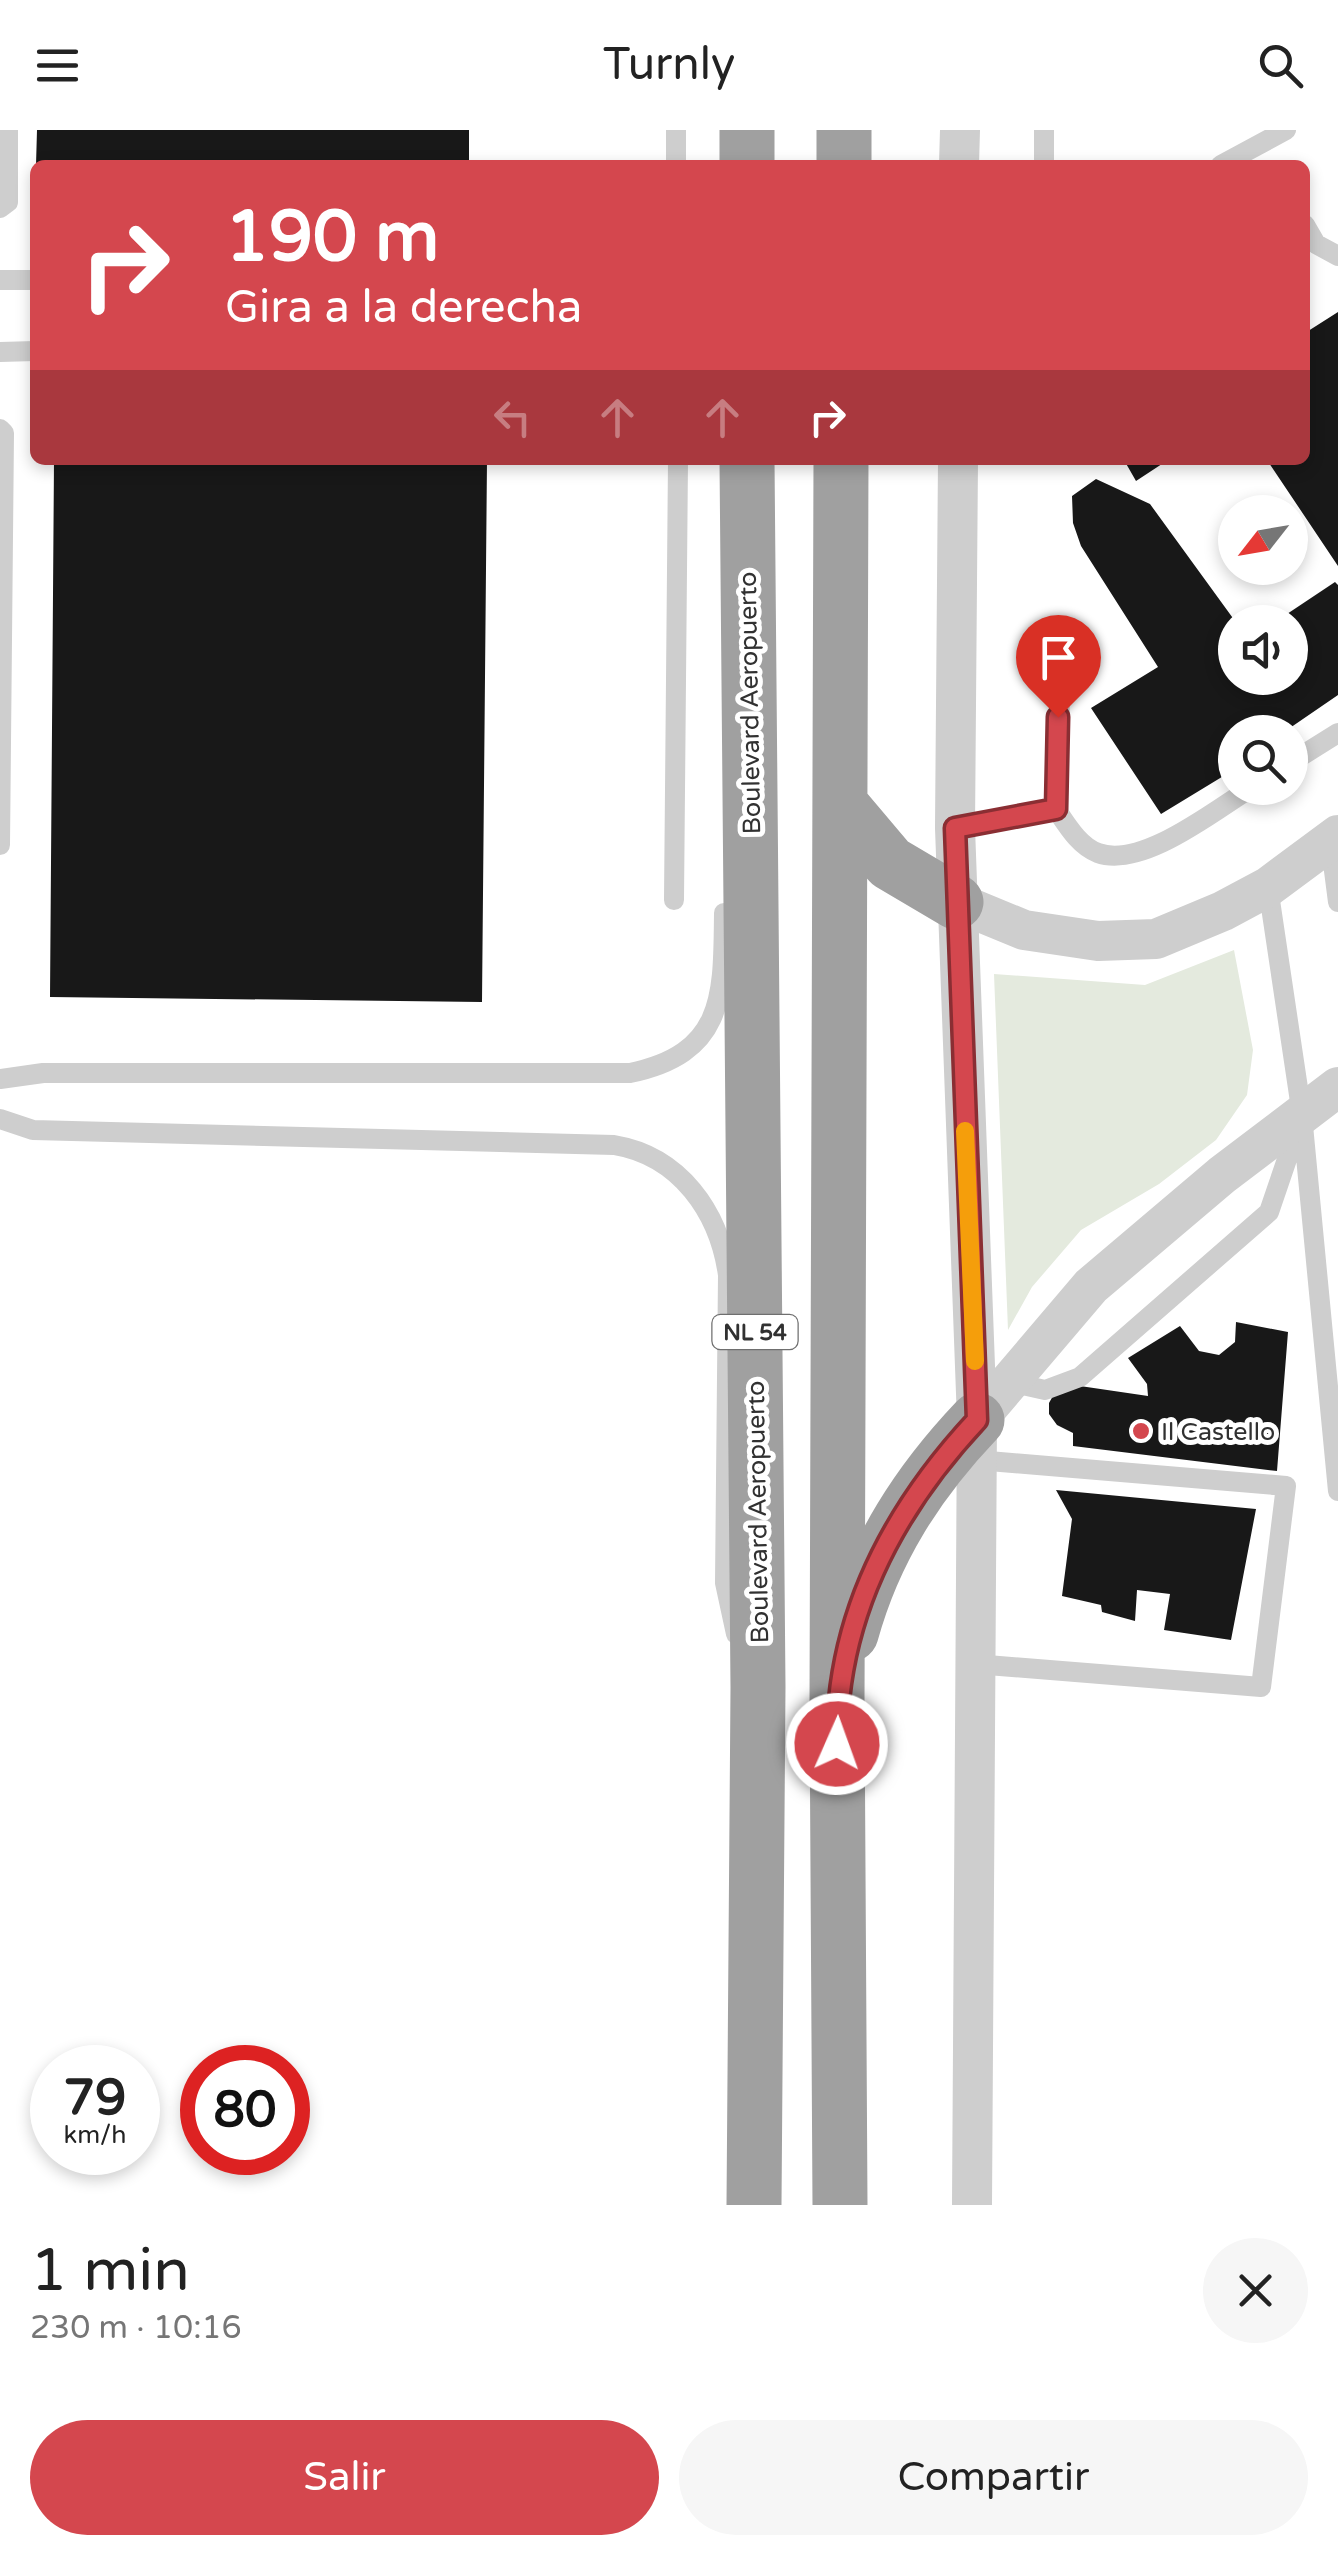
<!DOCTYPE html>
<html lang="es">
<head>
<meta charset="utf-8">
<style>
  body { margin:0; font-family:"Varela Round",sans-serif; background:#f6f6f6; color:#222; height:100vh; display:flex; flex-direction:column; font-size:38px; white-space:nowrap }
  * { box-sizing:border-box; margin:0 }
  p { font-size:32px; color:#767676 }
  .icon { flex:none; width:55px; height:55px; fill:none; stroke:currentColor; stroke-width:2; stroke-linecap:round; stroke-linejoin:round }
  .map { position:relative; height:2075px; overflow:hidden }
  .sheet { display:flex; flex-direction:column; background:#fff; flex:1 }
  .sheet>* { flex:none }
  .guide { position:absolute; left:30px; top:30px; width:1280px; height:305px; border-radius:15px; box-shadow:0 5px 15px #0003; background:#d4474e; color:#fff; overflow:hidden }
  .needle { width:65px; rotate:239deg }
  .controls { position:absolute; left:1218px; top:365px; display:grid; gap:20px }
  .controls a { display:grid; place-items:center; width:90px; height:90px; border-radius:50%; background:#fff; box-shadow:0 5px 15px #0003; font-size:50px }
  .speed { position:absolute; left:30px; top:1915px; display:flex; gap:20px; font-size:50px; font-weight:700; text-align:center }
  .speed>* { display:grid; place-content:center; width:130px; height:130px; border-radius:50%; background:#fff; box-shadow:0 5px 15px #0003; line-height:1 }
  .speed small { font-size:25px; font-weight:400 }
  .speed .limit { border:15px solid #d22; background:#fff; color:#111 }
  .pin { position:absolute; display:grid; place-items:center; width:85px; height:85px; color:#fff; margin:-102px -42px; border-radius:50% 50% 50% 0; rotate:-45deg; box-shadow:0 0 10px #0007 }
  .pin .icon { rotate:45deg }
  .me { position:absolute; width:110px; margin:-55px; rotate:2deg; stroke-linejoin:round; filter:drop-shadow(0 0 8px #0008) }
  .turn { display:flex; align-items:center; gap:35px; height:210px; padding:0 30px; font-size:45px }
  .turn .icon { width:130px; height:130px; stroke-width:2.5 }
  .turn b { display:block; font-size:70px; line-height:85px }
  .lanes { display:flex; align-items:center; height:95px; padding:0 30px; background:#0003; justify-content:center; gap:50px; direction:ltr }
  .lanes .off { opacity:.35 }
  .round { display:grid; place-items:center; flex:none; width:105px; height:105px; border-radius:52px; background:#f6f6f6 }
  .headline { display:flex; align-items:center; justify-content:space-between; height:170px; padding:0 30px }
  h1 { font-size:60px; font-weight:600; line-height:75px }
  .action { display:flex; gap:20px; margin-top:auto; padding:20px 30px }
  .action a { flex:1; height:115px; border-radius:60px; background:#d4474e; color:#fff; font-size:40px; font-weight:600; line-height:115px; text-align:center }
  .action a+a { background:#f6f6f6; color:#222 }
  header { display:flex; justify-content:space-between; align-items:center; height:130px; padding:0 30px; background:#fff; font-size:45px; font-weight:600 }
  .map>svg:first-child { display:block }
  .green { fill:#e4eade }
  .building { fill:#181818 }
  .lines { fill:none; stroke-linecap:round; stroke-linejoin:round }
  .service { stroke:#cecece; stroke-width:20 }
  .minor { stroke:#cecece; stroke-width:40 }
  .trunk { stroke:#a0a0a0; stroke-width:55 }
  .route-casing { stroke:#8a2e33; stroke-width:25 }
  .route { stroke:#d4474e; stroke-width:18 }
  .slow { stroke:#f59e0b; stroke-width:18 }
  .poi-dot { fill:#d4474e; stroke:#fff; stroke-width:4 }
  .labels { text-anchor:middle; stroke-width:10; stroke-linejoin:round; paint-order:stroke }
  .shield { fill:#fff; stroke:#6f6f6f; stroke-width:2.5 }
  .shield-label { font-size:22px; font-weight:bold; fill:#313131 }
  .street-label { font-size:25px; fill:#313131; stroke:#fff }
  .poi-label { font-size:25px; fill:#313131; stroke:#fff; text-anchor:start }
</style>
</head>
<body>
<header><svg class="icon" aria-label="menu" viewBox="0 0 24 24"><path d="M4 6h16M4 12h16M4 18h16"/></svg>Turnly<svg class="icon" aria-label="search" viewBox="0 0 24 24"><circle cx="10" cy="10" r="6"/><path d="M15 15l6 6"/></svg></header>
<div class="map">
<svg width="1338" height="2075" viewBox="0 0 1338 2075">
  <rect width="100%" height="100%" fill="#fff"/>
  <!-- green -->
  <path class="green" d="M1234,820L1253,920L1247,965L1216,1010L1159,1054L1081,1100L1032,1157L1008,1200L994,844L1145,855Z"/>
  <!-- building -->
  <path class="building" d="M37,0H469V35H36Z
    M1338,182V436L1267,330H1305V203Z
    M54,330H487L482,872L50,867Z
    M1124,330H1168L1136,351Z
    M1096,349L1150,374L1235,491V548H1290V492H1275L1335,452L1338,455V565L1284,602H1235V639L1161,684L1091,578L1158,537L1081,416L1073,393L1072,366Z
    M1236,1192L1288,1202L1277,1341L1073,1316V1303L1057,1295L1049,1284V1273L1054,1264L1080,1256L1148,1266L1147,1254L1128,1228L1180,1196L1199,1221L1219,1225L1235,1212Z
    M1056,1360L1256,1379L1231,1510L1164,1500L1170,1464L1137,1460L1135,1491L1102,1482L1101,1475L1062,1466L1072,1389Z"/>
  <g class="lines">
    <!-- service -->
    <path class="service" d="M676,0V35
      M1044,0V35
      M1221,35L1286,0
      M0,78L8,72V0
      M1305,95L1316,114L1338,126
      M0,150H35
      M0,222L35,221
      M0,299L4,303L0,715
      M1290,633L1338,603
      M1056,679L1062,513
      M955,698L1056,679C1067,695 1079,716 1098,723C1142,739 1215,680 1251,658
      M1330,710L1338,772
      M1268,757L1302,985L1338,1361
      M674,770L678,330
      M0,949L43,943H630C726,923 723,864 724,783
      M0,989L33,1000L614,1015C680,1026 719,1082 728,1145L725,1453L736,1504
      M1009,1252L1045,1260L1080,1247L1269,1082L1299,994
      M975,1534L1261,1557L1286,1356L977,1330"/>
    <!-- minor -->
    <path class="minor" d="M959,35L960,0
      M958,330L955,698L977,1290L972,2075
      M956,772L1024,800L1098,811L1156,809L1223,781L1268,757L1338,705
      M977,1290L1091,1156L1222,1045L1338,957"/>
    <!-- trunk -->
    <path class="trunk" d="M747,0V35
      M844,35V0
      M747,330L758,1557L754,2075
      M841,675L890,733L956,772
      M851,1504C874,1420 918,1352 977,1290
      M840,2075L837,1575L841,330"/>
  </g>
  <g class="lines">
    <!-- route casing -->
    <g class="route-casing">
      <path id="route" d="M837,1614C836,1488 893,1380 977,1290L955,698L1056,679L1058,587"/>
    </g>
    <!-- route -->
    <use href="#route" class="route"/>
    <!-- slow -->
    <path class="slow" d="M965,1001L975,1231"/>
  </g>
  <!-- markers -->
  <circle class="poi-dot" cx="1141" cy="1301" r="10"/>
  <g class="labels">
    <!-- shield labels -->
    <rect class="shield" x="712.5" y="1185" width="85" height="34" rx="8"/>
    <g class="shield-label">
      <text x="755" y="1210">NL 54</text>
    </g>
    <!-- street labels -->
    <g class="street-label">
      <text transform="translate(749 573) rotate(-91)" y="9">Boulevard Aeropuerto</text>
      <text transform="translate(757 1382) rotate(-91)" y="9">Boulevard Aeropuerto</text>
    </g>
    <!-- poi labels -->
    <g class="poi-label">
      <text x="1161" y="1310">Il Castello</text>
    </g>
  </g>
</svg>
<div class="controls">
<a><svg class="needle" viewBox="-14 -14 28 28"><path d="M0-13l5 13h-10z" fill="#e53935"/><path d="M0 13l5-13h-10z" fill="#767676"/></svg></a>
<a><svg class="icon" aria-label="sound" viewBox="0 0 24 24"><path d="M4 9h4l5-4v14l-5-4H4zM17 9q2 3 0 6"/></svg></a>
<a><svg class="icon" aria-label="search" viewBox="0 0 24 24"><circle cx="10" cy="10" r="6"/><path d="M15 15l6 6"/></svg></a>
</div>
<div class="speed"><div>79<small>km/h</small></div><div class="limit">80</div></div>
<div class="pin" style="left:1058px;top:587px;background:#d93025"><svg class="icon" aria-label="arrive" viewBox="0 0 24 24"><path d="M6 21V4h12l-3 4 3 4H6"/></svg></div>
<svg class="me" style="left:837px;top:1614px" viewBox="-20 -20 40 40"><circle r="17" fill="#d4474e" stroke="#fff" stroke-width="3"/><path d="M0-11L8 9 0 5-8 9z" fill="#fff"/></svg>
<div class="guide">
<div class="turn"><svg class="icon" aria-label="right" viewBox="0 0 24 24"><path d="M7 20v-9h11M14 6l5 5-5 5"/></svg><div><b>190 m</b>Gira a la derecha</div></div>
<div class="lanes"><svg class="icon off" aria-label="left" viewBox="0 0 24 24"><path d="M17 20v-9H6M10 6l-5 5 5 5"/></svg><svg class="icon off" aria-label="ahead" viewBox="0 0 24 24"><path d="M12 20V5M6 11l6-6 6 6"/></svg><svg class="icon off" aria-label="ahead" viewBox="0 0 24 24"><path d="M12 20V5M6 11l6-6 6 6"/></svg><svg class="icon" aria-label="right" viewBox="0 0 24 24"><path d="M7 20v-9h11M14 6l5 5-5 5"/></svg></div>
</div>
</div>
<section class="sheet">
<div class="headline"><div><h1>1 min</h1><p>230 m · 10:16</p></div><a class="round"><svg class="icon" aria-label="close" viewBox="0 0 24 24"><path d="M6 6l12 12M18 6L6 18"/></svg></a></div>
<div class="action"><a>Salir</a><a>Compartir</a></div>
</section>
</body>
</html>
